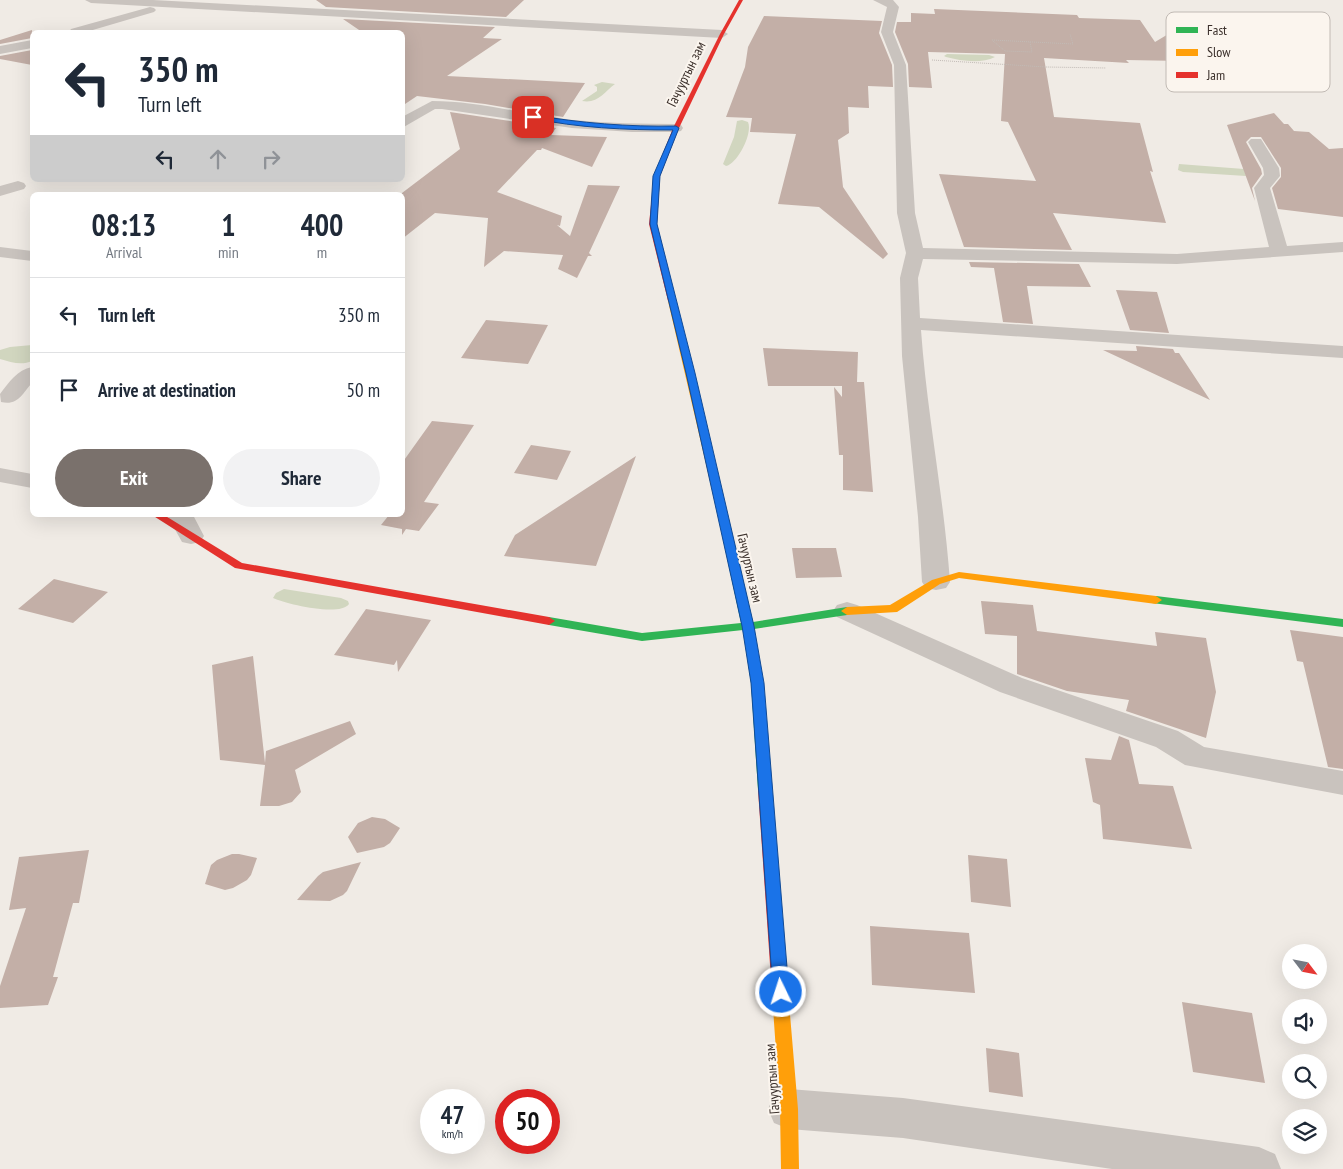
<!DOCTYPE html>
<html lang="en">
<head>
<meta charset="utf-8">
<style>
  body { margin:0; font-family:"PT Sans Narrow",sans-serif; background:#f2f2f3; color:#1f2937; height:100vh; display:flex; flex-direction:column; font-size:19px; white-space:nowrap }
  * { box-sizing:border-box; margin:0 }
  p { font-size:16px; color:#747a83 }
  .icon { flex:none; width:28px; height:28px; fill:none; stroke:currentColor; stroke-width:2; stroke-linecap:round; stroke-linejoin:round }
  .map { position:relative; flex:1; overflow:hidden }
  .details { position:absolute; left:30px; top:192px; width:375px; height:325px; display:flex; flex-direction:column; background:#fff; border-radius:8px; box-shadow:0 5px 20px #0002 }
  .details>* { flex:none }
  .guide { position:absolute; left:30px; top:30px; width:375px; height:152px; border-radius:8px; box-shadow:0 5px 20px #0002; background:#fff; color:#1f2937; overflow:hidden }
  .needle { width:32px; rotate:122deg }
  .fabs { position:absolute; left:1282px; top:944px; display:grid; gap:10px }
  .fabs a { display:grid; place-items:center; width:45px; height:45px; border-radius:50%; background:#fff; box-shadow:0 5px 20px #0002; font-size:25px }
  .speed { position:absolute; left:420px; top:1089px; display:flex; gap:10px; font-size:25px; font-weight:700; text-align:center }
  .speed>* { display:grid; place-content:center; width:65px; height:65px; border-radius:50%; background:#fff; box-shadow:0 5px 20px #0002; line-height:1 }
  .speed small { font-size:12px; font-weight:400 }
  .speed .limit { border:8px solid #d22; background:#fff; color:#111 }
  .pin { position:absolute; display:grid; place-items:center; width:42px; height:42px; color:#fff; margin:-21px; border-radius:10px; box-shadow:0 2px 8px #0006 }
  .me { position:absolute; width:55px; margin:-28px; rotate:356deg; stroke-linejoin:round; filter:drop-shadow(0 0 4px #0008) }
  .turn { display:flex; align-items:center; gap:18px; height:105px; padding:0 25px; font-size:22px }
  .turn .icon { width:65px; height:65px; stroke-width:2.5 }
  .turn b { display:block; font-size:35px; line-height:42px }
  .lanes { display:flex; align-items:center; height:48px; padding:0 25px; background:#0003; justify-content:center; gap:25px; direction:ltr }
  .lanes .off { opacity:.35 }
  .eta { display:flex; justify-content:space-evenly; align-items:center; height:85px; text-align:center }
  .eta b { font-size:30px; font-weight:800; line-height:35px }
  .button { display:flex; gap:10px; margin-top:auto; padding:10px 25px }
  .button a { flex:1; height:58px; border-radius:30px; background:#7a716c; color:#fff; font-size:20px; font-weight:800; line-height:58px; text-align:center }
  .button a+a { background:#f2f2f3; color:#1f2937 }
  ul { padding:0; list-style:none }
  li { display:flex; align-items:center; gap:15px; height:75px; padding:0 25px; border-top:1px solid #e0e1e3 }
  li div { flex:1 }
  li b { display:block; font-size:19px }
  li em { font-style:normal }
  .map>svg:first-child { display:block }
  .green { fill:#d1d6bf }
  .building { fill:#c3afa7 }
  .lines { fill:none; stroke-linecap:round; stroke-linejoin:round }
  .path { stroke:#c2bbb6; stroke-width:1; stroke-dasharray:1 1; stroke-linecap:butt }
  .street { fill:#c9c3be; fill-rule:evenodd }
  .fast { fill:#30b455; fill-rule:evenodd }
  .slow { fill:#ff9f0a; fill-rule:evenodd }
  .jam { fill:#e5322d; fill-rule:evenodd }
  .route { fill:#1a73e8; stroke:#114b97 }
  .labels { text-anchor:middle; stroke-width:4; stroke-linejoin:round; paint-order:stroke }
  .street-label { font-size:14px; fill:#3b302b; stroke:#fbf5ee }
  .key { fill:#fbf5ee; stroke:#c1bab4; stroke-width:1 }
  .key-label { font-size:14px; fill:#3b302b }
</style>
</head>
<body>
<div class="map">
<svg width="1343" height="1169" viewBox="0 0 1343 1169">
  <rect width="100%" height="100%" fill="#f0ebe5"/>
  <!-- green -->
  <path class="green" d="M947,54L989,55L995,57C981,64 961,61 946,57L944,56Z
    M602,82L615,84C604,92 598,104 582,101L597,91V87L594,85Z
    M742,120L748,122C753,133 738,163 726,166L723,164L734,137L737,121Z
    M1179,164L1244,169L1246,176L1183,172L1178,170Z
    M32,345V361C21,366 11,362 0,359V350L10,347Z
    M284,589L341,598L348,601L349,604C340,617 286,604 273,598L276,593Z"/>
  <!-- building -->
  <path class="building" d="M316,0H524L506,17L326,7Z
    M934,9L1077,15L1079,18L1140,20L1155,42L1175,30L1190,31L1239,62L1126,60L1129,63L1044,58L1054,117L1140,123L1153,172L1150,171L1166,223L1053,213L1072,250L964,247L939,174L1036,181L1008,122L1001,121L1005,54L928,52L932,88L909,87L908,64L895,32L897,22H911V13L935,14Z
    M764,16L882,21L879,33L892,65L893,87L868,86L869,108L848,107L849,133L838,140L843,187L888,254L883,259L819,207L778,204L796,134L750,132L752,118L726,117L745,67L748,47Z
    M343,19L495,27L483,38L502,39L447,76L585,83L563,117L485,104L417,96L402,106V32H362Z
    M32,30V38L0,44V40Z
    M32,50V65L0,59V56Z
    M450,112L556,128L551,135L607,137L592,167L542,148L541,150H537L497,192L562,216L560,226L557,225L570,236L588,185L620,186L589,253L592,256H588L577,278L558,269L563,255L504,251L484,267L488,218L435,213L402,239V193L460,149Z
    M1274,113L1284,124H1288L1294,131L1309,132L1329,149L1343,148V217L1278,209L1272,188L1281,177V168L1261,137H1251L1246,142L1261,169L1262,174L1252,188L1255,201L1227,125Z
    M969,262L1079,264L1091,287L1027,286L1033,324L1003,322L994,268L971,267Z
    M1116,290L1157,292L1169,333L1130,330Z
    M486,320L548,325L528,364L461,358Z
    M1136,346L1173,349L1175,353H1179L1210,400L1103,350L1137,351Z
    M763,348L858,352L857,382H864L873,492L843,490V455H839L834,387L842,397V386H768Z
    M432,421L474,425L424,502L439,504L419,531L406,529L402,535V529L381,525L389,515H402V463Z
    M531,445L571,451L557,480L514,473Z
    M636,456L596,566L504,556L515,535Z
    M792,548H836L842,577L796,578Z
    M54,579L108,592L73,623L18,609Z
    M981,601L1033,605L1037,631L1157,646L1155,632L1206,638L1216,692L1206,738L1126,711L1129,700L1067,691L1017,674V636L985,634Z
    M366,609L431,620L398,672L397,660L394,665L334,655Z
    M1290,630L1343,637V769L1328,767L1303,662L1297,661Z
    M253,656L265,763L266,751L350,721L356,734L295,770L301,792L292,802L279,806H260L265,765L220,760L212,665Z
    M1119,736L1129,740L1139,784L1173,786L1192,849L1103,839L1100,805L1093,802L1085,758L1111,760Z
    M372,817L385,819L400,828L390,843L384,847L357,853L348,837L358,823Z
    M89,850L79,903H73L53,977H58L48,1005L0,1008V986L26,908L9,910L19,857Z
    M232,854H239L257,858L251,875L247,880L233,888L225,890L205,884L211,865L217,860Z
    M968,855L1007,859L1011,907L971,902Z
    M361,862L347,891L343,895L330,901L297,900L318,876L323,872Z
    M870,926L969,933L975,993L872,985Z
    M1182,1002L1252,1013L1265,1083L1193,1072Z
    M986,1048L1019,1053L1023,1097L989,1092Z"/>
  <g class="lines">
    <!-- path -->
    <path class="path" d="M992,40L1073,44L1070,34
      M993,41L1005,51L1032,52L1030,42
      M932,60L1046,67L1106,68"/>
    <!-- street -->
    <path class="street" d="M85,0H153L722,30L728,34L722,38L91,3Z
      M873,0H893L899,7L893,32L906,65L915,213L923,248L1177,254L1269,247L1254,188L1264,175L1263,168L1248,142L1251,139H1261L1279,168L1280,176L1270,188L1287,246L1343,242V252L1177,264L923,259L918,278L920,318L1343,346V358L921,330C927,414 944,497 950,582L946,588L936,590L926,588L922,582L918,517L902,356L900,278L906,253L897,213L894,65L881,32L887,7Z
      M150,7L154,8L156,10L154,12L86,32H69L71,29Z
      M32,40V48L0,54V46Z
      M432,101C479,101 526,115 573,120C607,123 642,124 676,124L681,125L683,128L681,131L676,132H632L572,128L442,109H435L402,128V117Z
      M18,181L24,183L26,186L24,189L0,196V186Z
      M0,247L32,251V261L0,257Z
      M32,367V383C22,394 18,406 1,402L0,394C9,382 17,370 32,367Z
      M0,468L32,474V488L0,482Z
      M167,515H193L204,536L200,542L191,544L182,542Z
      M847,602L857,605L1022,678L1178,731L1204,747L1343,771V795L1185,765L1156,747L1000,692L837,617L833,611L837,605Z
      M789,1089L903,1098L1259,1147L1275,1154L1281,1169H1112L903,1138L789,1129L774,1123L768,1109L774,1095Z"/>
    <!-- fast -->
    <path class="fast" d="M724,517L729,520L753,622L847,607L853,611L847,615L754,629L763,683L772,790L770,794L765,795L760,794L758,790L751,683L743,630L642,641L549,625L543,621L549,617L642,633L741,623L719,520Z
      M1156,596L1343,619V627L1152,603L1150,600Z"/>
    <!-- slow -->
    <path class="slow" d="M669,299L676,301L729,520L728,522H720L719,520L668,301Z
      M959,572L1156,596L1162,600L1156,604L959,578L940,584L897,612L847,615L841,611L847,607L890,605L932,580Z
      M779,972L785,974L787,979L798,1109L799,1169H781L780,1109L771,979L773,974Z"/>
    <!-- jam -->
    <path class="jam" d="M739,0H743L724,34L679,128L660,176L657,224L676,301L672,303L668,301L649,224L654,176L673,128L720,34Z
      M152,515H164L242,563L549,617L555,621L549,625L235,568Z
      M765,785L770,786L772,790L787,979L785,984L779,986L773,984L771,979L758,790L760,786Z"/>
  </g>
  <!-- route -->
  <path class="route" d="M533,115C581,123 628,127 676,126L679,128L660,176L657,224L695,373L754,626L764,683L789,992L786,997L781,1000L775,997L773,992L751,683L742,626L686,373L650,224L653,176L673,130C625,130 578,128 531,118Z"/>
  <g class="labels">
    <!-- street labels -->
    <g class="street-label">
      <text transform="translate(686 74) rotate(-64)" y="5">Гачууртын зам</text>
      <text transform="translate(750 568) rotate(77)" y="5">Гачууртын зам</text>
      <text transform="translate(772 1079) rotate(-94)" y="5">Гачууртын зам</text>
    </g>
  </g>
  <!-- legend -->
  <rect x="1166" y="12" width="164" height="80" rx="8" class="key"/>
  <rect x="1176" y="27" width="22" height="6" fill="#30b455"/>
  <rect x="1176" y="49" width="22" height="7" fill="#ff9f0a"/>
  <rect x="1176" y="72" width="22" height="6" fill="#e5322d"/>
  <g class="key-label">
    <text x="1207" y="35">Fast</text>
    <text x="1207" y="57">Slow</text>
    <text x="1207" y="80">Jam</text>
  </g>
</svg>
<div class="fabs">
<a><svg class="needle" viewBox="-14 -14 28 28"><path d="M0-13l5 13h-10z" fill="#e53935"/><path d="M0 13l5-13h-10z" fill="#747a83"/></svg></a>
<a><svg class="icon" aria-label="sound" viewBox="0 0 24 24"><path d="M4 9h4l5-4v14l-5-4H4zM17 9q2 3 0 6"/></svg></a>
<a><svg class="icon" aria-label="search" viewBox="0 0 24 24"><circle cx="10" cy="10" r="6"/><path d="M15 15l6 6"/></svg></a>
<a><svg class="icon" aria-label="layers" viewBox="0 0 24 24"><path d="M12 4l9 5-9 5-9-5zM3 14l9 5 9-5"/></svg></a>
</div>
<div class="speed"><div>47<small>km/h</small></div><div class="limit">50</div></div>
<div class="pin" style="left:533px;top:117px;background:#d93025"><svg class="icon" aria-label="arrive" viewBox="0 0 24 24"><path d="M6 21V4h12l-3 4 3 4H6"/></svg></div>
<svg class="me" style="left:781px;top:992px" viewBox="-20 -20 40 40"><circle r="17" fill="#1a73e8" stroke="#fff" stroke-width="3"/><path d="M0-11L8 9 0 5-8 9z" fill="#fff"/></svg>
<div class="guide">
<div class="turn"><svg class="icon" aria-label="left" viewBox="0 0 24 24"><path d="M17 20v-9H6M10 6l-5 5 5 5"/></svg><div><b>350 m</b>Turn left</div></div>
<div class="lanes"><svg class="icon" aria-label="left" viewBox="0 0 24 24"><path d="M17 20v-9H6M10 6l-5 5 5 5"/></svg><svg class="icon off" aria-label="ahead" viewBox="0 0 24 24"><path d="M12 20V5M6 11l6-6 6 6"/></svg><svg class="icon off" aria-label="right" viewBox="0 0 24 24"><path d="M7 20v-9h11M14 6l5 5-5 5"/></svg></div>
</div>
<section class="details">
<div class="eta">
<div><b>08:13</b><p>Arrival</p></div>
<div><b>1</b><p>min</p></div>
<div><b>400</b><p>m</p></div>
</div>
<ul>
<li><svg class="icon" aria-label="left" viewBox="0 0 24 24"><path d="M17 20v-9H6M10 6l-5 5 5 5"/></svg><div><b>Turn left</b></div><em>350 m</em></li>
<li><svg class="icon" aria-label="arrive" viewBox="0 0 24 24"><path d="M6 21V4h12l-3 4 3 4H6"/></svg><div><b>Arrive at destination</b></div><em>50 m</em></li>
</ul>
<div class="button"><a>Exit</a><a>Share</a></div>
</section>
</div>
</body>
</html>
